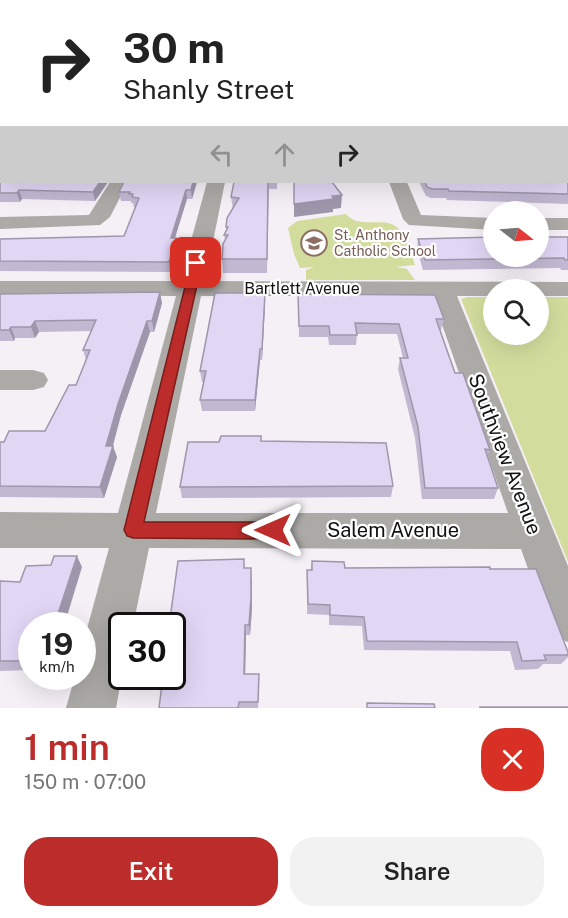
<!DOCTYPE html>
<html lang="en">
<head>
<meta charset="utf-8">
<style>
  body { margin:0; font-family:"Public Sans",sans-serif; background:#f2f2f2; color:#222; height:100vh; display:flex; flex-direction:column; font-size:22px; white-space:nowrap }
  * { box-sizing:border-box; margin:0 }
  p { font-size:20px; color:#767676 }
  .icon { flex:none; width:33px; height:33px; fill:none; stroke:currentColor; stroke-width:2; stroke-linecap:round; stroke-linejoin:round }
  .map { position:relative; height:708px; overflow:hidden }
  .drawer { display:flex; flex-direction:column; background:#fff; flex:1 }
  .drawer>* { flex:none }
  .banner { position:absolute; left:0px; top:0px; width:568px; height:183px; box-shadow:0 6px 24px #0002; background:#fff; color:#222; overflow:hidden }
  .needle { width:39px; rotate:107deg }
  .buttons { position:absolute; left:483px; top:201px; display:grid; gap:12px }
  .buttons a { display:grid; place-items:center; width:66px; height:66px; border-radius:50%; background:#fff; box-shadow:0 6px 24px #0002; font-size:30px }
  .speed { position:absolute; left:18px; top:612px; display:flex; gap:12px; font-size:30px; font-weight:700; text-align:center }
  .speed>* { display:grid; place-content:center; width:78px; height:78px; border-radius:50%; background:#fff; box-shadow:0 6px 24px #0002; line-height:1 }
  .speed small { font-size:15px; font-weight:400 }
  .speed .limit { border:3px solid #111; border-radius:9px; background:#fff; color:#111 }
  .pin { position:absolute; display:grid; place-items:center; width:51px; height:51px; color:#fff; margin:-26px; border-radius:12px; box-shadow:0 3px 9px #0006 }
  .me { position:absolute; width:66px; margin:-33px; rotate:270deg; stroke-linejoin:round; filter:drop-shadow(0 0 4px #0008) }
  .turn { display:flex; align-items:center; gap:21px; height:126px; padding:0 24px; font-size:27px }
  .turn .icon { width:78px; height:78px; stroke-width:2.5 }
  .turn b { display:block; font-size:42px; line-height:51px }
  .lanes { display:flex; align-items:center; height:57px; padding:0 24px; background:#0003; justify-content:center; gap:30px; direction:ltr }
  .lanes .off { opacity:.35 }
  .round { display:grid; place-items:center; flex:none; width:63px; height:63px; border-radius:24px; background:#f2f2f2 }
  .head { display:flex; align-items:center; justify-content:space-between; height:102px; padding:0 24px }
  h1 { font-size:36px; font-weight:600; line-height:45px; color:#bb2c2a }
  .button { display:flex; gap:12px; margin-top:auto; padding:12px 24px }
  .button a { flex:1; height:69px; border-radius:24px; background:#bb2c2a; color:#fff; font-size:24px; font-weight:600; line-height:69px; text-align:center }
  .button a+a { background:#f2f2f2; color:#222 }
  .map>svg:first-child { display:block }
  .green { fill:#d2dd9d }
  .lines { fill:none; stroke-linecap:round; stroke-linejoin:round }
  .minor { fill:#acaaa7; fill-rule:evenodd }
  .wall { fill:#c2b8d2 }
  .shaded-wall { fill:#9e96ab }
  .building { fill:#e1d6f4; stroke:#9e96ab; stroke-width:1.5 }
  .route { fill:#bb2c2a; stroke:#7a1d1b; stroke-width:1.5 }
  .labels { text-anchor:middle; stroke-width:4.5; stroke-linejoin:round; paint-order:stroke }
  .far-education-label { font-size:14px; fill:#785e54; stroke:#fff; text-anchor:start }
  .street-label { font-size:16px; fill:#111012; stroke:#fff }
  .near-street-label { font-size:20px; fill:#111012; stroke:#fff }
</style>
</head>
<body>
<div class="map">
<svg width="568" height="708" viewBox="0 0 568 708">
  <rect width="100%" height="100%" fill="#f4f0f6"/>
  <!-- green -->
  <path class="green" d="M346,214C360,231 385,214 399,229C407,237 411,254 415,265L396,267L407,269L415,280H306V270L314,267L300,268L294,254L288,228L297,221Z
    M467,297H493L494,334H538L539,297H568V562L461,299Z"/>
  <g class="lines">
    <!-- minor -->
    <path class="minor" d="M110,182H128L110,217L100,225L0,229V217L89,215Z
      M207,182H225L205,281L568,282V296H538V290H494V296H457L568,566V642L552,636L521,549L149,548L133,626H122V676L116,708H66L75,676H82V647L109,548H0V512L118,513L176,296L0,295V281H180ZM201,296H432L508,513H156Z
      M389,182H407L421,215L494,218V230L409,225L403,219Z
      M538,218H568V230H538Z
      M0,370H33L44,373L48,380L44,387L33,390H0Z"/>
  </g>
  <!-- wall -->
  <path class="wall" d="M567,84H568V105H567L568,110V204L447,200L446,198H431L426,196L419,182H567Z
    M0,174L108,182L95,201L22,199L20,202H0Z
    M197,182L192,199H187L175,238H176L178,247L170,272L0,271V239L124,236L136,207H134L133,203H131V201H121L119,192Z
    M234,182H277V189H269L267,273H223L222,259L225,240L224,235L226,231V227L233,209L231,197Z
    M568,237V270H561L560,268L423,270L417,249L418,239Z
    M0,294L162,303L154,332H150L121,415L112,446L117,457L104,498L0,497V442H4L45,431L76,385L86,360L83,350L91,331L39,332L35,338H15L14,341H0Z
    M298,294L444,319L441,330H440L455,373L490,450L487,457L498,488L494,499H422L415,438L398,369L400,358H403L397,334H357L356,345H329L328,337H299Z
    M265,304L262,360H260L255,411H202L200,400L204,382H202L200,371Z
    M261,441L393,486L391,497L182,498L180,487Z
    M312,561L345,568L490,569L568,652V657L561,664H543L538,669L515,670L510,651L364,650L362,626L329,625V615L307,614V570H311Z
    M82,567L32,626V670L0,671V581L20,582Z
    M245,568L252,579V608L250,635H246L245,674L259,683L258,708H159Z"/>
  <!-- shaded-wall -->
  <path class="shaded-wall" d="M100,182H108L95,201L93,192Z
    M193,182H197L192,199L191,190Z
    M19,190L22,199L20,202L17,193Z
    M186,190L187,199L172,247L171,238Z
    M342,195L341,208L333,209V212L294,217V204Z
    M176,238L178,247L170,272L169,262Z
    M160,292L162,303L154,332L152,321Z
    M265,293V304L262,360V349Z
    M35,321L39,332L35,338L31,327Z
    M147,321L150,332L121,415L110,457L106,446L118,404Z
    M11,327L15,338L14,341L9,330Z
    M260,349V360L255,411V400Z
    M113,446L117,457L104,498L100,487Z
    M77,556L82,567L64,626H54Z
    M251,568L252,608L250,635L249,625Z
    M245,625L246,635L245,683L244,674Z"/>
  <!-- building -->
  <path class="building" d="M0,84H2V101L0,100Z
    M567,84H568V99L567,100V109L568,110V194L449,191L448,189H432L427,187L425,182H567Z
    M2,107V182H100L93,192L19,190L17,193H0V174L1,173L0,170V112H1Z
    M124,182H193L191,190H186L171,238H176L169,262L0,261V239L124,236L139,198L132,197L133,194H129L130,192H119Z
    M234,182H268L267,259H222L223,244L228,235H224L228,227H226L227,218L239,198L231,197Z
    M294,182H332L342,195L332,196L334,199L294,204Z
    M494,237V256H538V237H568V260H565L564,258L425,260L418,239Z
    M160,292L152,321H147L118,404L106,446H113L100,487L0,486V442H4L9,431H45L69,385H76L90,350H83L96,320L35,321L31,327H11L9,330H0V294Z
    M215,293H265L262,349H260L255,400H200L206,371H200Z
    M298,294L435,295L444,319H436L455,373H463L490,450L485,449L498,488H425L418,427L400,358H408L399,324L355,323L357,335H330L329,326H299Z
    M221,436H261V441L386,443L393,486L180,487L188,442H219Z
    M54,556H77L54,626H32V661H0V581L20,582L26,566L51,565Z
    M244,559V568H251V598L249,625H245L244,674H259L258,702H239L238,708H159L163,676H172V626H169L178,561Z
    M312,561L344,562L345,568L490,567V569H536L568,652V655H544L546,660L522,661L517,642L367,641L364,617L330,615V605L308,604L307,570H312Z
    M367,703L434,704L435,708H367Z
    M480,707H568V708H480Z"/>
  <!-- sky -->
  <linearGradient id="sky" x2="0" y2="1"><stop stop-color="#6dacdf"/><stop offset="0.46" stop-color="#faf8fb"/><stop offset="1" stop-color="#faf8fb" stop-opacity="0"/></linearGradient>
  <rect width="568" height="183" fill="url(#sky)"/>
  <!-- route -->
  <path class="route" d="M196,259L202,263L144,522H273L279,524L282,530L279,536L273,539L133,538L127,536L124,530L191,263Z"/>
  <!-- icons -->
  <defs>
    <g id="school-ring" transform="scale(1.35)"><circle r="9.5" fill="#fff" stroke="#8d6e63" stroke-width="1.5"/><path d="M0-5L7-2L0 1L-7-2ZM-4 1L0 2.5L4 1V4Q0 6-4 4Z" fill="#8d6e63"/></g>
  </defs>
  <g fill-rule="evenodd">
    <use href="#school-ring" x="314" y="243"/>
  </g>
  <g class="labels">
    <!-- far-education labels -->
    <g class="far-education-label">
      <text x="334" y="240">St. Anthony<tspan x="334" dy="16">Catholic School</tspan></text>
    </g>
    <!-- street labels -->
    <g class="street-label">
      <text x="302" y="294">Bartlett Avenue</text>
    </g>
    <!-- near-street labels -->
    <g class="near-street-label">
      <text transform="translate(505 454) rotate(69)" y="7">Southview Avenue</text>
      <text x="393" y="537">Salem Avenue</text>
    </g>
  </g>
</svg>
<div class="buttons">
<a><svg class="needle" viewBox="-14 -14 28 28"><path d="M0-13l5 13h-10z" fill="#e53935"/><path d="M0 13l5-13h-10z" fill="#767676"/></svg></a>
<a><svg class="icon" aria-label="search" viewBox="0 0 24 24"><circle cx="10" cy="10" r="6"/><path d="M15 15l6 6"/></svg></a>
</div>
<div class="speed"><div>19<small>km/h</small></div><div class="limit">30</div></div>
<div class="pin" style="left:196px;top:263px;background:#d93025"><svg class="icon" aria-label="arrive" viewBox="0 0 24 24"><path d="M6 21V4h12l-3 4 3 4H6"/></svg></div>
<svg class="me" style="left:273px;top:530px" viewBox="-20 -20 40 40"><path d="M0-17L14 15 0 8-14 15z" fill="#bb2c2a" stroke="#fff" stroke-width="4"/></svg>
<div class="banner">
<div class="turn"><svg class="icon" aria-label="right" viewBox="0 0 24 24"><path d="M7 20v-9h11M14 6l5 5-5 5"/></svg><div><b>30 m</b>Shanly Street</div></div>
<div class="lanes"><svg class="icon off" aria-label="left" viewBox="0 0 24 24"><path d="M17 20v-9H6M10 6l-5 5 5 5"/></svg><svg class="icon off" aria-label="ahead" viewBox="0 0 24 24"><path d="M12 20V5M6 11l6-6 6 6"/></svg><svg class="icon" aria-label="right" viewBox="0 0 24 24"><path d="M7 20v-9h11M14 6l5 5-5 5"/></svg></div>
</div>
</div>
<section class="drawer">
<div class="head"><div><h1>1 min</h1><p>150 m · 07:00</p></div><a class="round" style="background:#d93025;color:#fff"><svg class="icon" aria-label="close" viewBox="0 0 24 24"><path d="M6 6l12 12M18 6L6 18"/></svg></a></div>
<div class="button"><a>Exit</a><a>Share</a></div>
</section>
</body>
</html>
